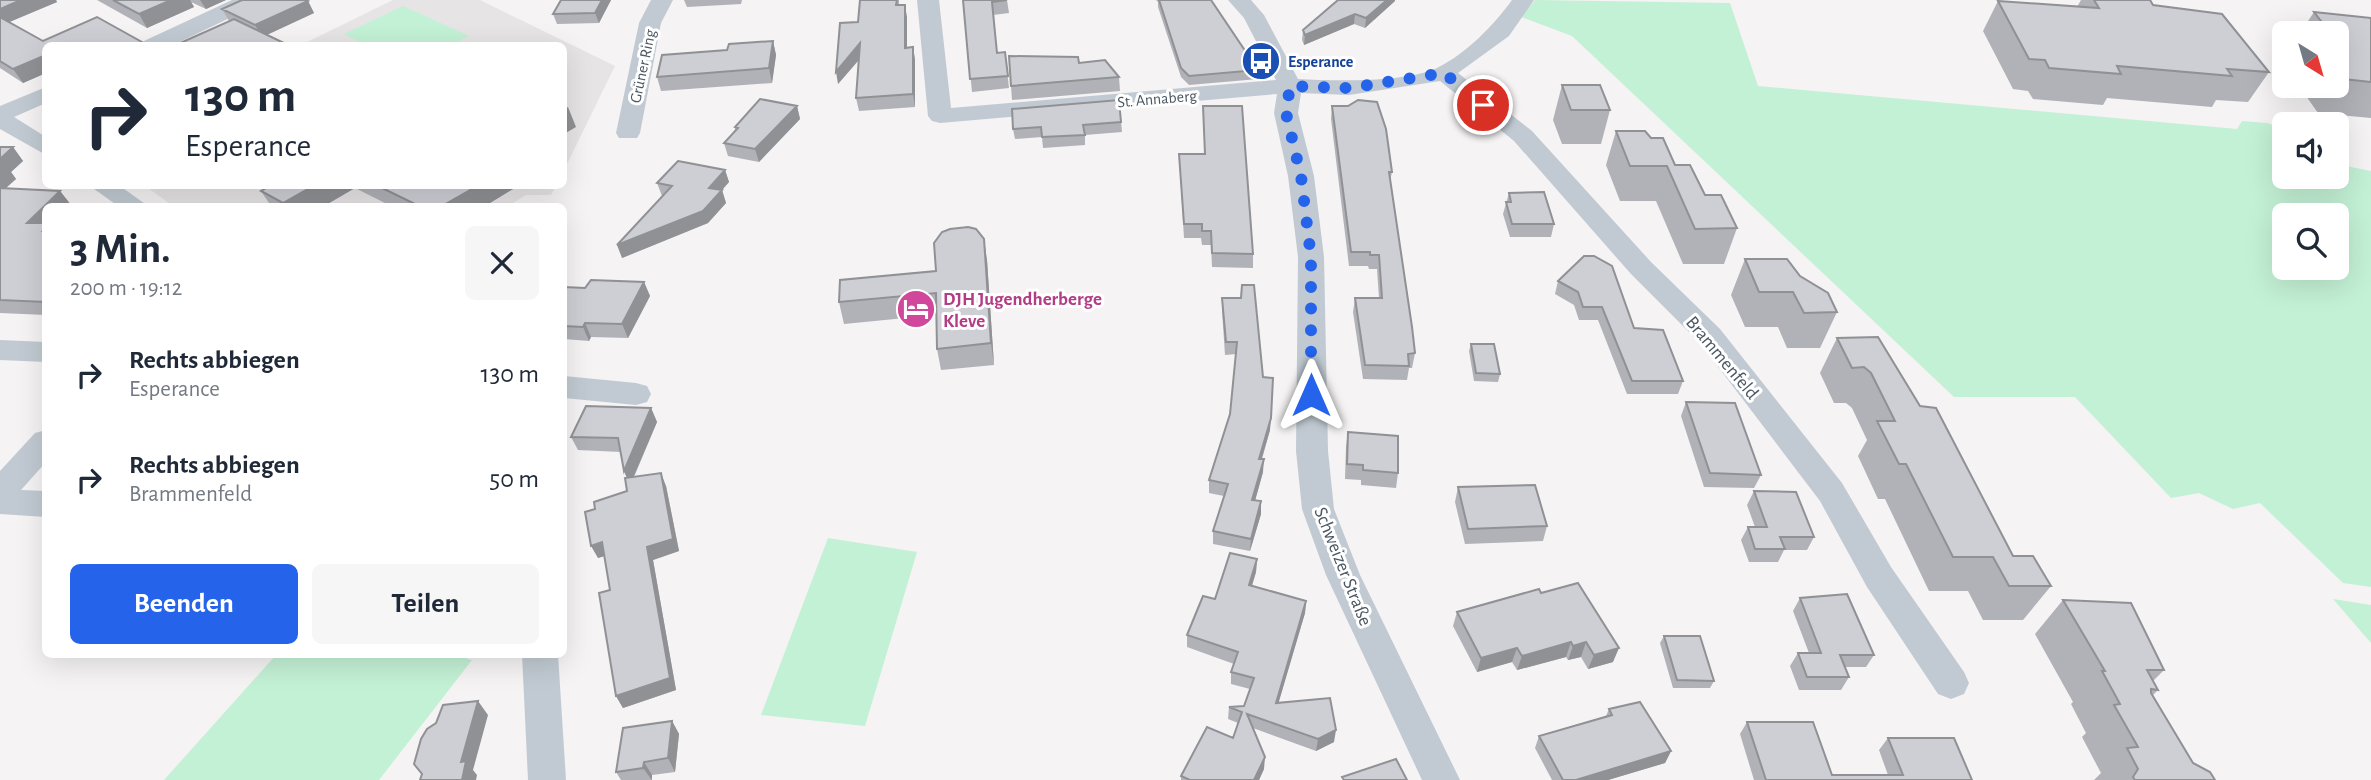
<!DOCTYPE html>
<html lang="de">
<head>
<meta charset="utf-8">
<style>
  body { margin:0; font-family:"Alegreya Sans",sans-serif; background:#f6f6f7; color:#1f2937; height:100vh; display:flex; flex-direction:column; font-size:26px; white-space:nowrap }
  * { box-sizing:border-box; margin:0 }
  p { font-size:23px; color:#747a83 }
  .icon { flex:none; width:38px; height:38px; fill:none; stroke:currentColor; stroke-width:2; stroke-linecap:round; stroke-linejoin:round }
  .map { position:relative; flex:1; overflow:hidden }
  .details { position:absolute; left:42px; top:203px; width:525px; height:455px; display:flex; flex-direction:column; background:#fff; border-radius:10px; box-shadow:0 7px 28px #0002 }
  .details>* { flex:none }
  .top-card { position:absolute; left:42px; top:42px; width:525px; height:147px; border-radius:10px; box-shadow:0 7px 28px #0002; background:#fff; color:#1f2937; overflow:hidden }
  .needle { width:46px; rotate:143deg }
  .tools { position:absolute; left:2272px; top:21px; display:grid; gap:14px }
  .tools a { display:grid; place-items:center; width:77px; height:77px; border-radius:10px; background:#fff; box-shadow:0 7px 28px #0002; font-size:35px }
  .pin { position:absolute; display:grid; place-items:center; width:60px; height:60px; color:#fff; margin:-30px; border:4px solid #fff; border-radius:50%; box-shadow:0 2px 7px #0007 }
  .me { position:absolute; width:77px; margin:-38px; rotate:0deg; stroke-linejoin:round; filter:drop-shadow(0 0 5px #0008) }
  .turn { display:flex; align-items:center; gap:24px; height:147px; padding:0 28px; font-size:32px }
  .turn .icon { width:91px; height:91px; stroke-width:2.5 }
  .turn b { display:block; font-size:49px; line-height:60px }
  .round { display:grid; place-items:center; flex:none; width:74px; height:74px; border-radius:10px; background:#f6f6f7 }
  .overview { display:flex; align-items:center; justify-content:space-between; height:119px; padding:0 28px }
  h1 { font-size:42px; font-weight:600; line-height:52px }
  .cta { display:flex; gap:14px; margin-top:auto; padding:14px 28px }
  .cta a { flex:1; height:80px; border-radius:10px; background:#2563eb; color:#fff; font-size:28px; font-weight:600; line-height:80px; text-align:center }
  .cta a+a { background:#f6f6f7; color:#1f2937 }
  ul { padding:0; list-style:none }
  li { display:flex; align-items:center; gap:21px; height:105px; padding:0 28px }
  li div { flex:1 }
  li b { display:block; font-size:26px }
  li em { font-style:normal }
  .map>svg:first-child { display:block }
  .education { fill:#e6e4e5 }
  .green { fill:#c3f1d5; fill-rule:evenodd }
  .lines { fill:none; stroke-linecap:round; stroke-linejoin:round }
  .minor { fill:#c1cad2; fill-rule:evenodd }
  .wall { fill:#b0b2b7 }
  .shaded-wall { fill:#909195 }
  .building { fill:#cdcfd5; stroke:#909195; stroke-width:2 }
  .route { stroke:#2563eb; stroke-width:12; stroke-dasharray:0 21.6 }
  .labels { text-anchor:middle; stroke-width:6; stroke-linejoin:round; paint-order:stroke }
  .far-transit-label { font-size:16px; font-weight:bold; fill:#164399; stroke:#fff; text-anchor:start }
  .far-street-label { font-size:16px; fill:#4a5661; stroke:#fff }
  .hotel-label { font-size:19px; font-weight:bold; fill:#b23c85; stroke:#fff; text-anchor:start }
  .street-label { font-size:19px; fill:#4a5661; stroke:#fff }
</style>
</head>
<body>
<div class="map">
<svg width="2371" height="780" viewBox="0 0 2371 780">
  <rect width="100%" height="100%" fill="#f5f3f3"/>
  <!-- education -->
  <path class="education" d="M393,0H480L615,66L564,170V46H299Z
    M145,186H556L551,195H526L508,206H173Z"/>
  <!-- green -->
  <path class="green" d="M1535,0L1730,3L1758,86L2237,129L2242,121L2267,123L2284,129V177H2336V164L2371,171V587L2343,583L2260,503L2233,509L2199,493L2171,498L2075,397H1954L1572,36L1521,17ZM2284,215H2336V268H2284Z
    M403,6L469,36L451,45L367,46L344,34Z
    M828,538L917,552L865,726L761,715Z
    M2333,599L2371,605V643Z
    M451,654L472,660L379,780H164L276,655Z"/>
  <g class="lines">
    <!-- minor -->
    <path class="minor" d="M232,0H260L257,5L171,46H141L144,41Z
      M651,0H673L661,23L640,133L637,138H619L616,133L639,23Z
      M917,0H939L951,108L1276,80L1244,18L1228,0H1251L1264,15L1298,79C1333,81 1405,83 1437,68C1467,53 1493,26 1512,0H1534L1509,36L1458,73L1532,131L1651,262L1720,329L1842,483L1891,567L1964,672L1969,683L1964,694L1951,699L1938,694L1867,587L1820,501L1700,343L1631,274L1514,141L1440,81L1349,95L1301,93L1298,113L1314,176L1324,257L1328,451L1334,509L1360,575L1460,780H1422L1326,575L1302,509L1296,451L1298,257L1288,176L1274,113L1277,94L940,123L932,121L928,116Z
      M46,87V103L14,117L46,137V155L0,129V106Z
      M90,186H120L148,206H118Z
      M0,340L46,342V362L0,360Z
      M564,376L636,383L647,386L651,394L647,402L636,405L564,398Z
      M46,430V462L21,490L46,491V517L0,514V471L35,433Z
      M522,654H558L566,780H528Z"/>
  </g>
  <!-- wall -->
  <path class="wall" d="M0,0H56L57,2L9,22L46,46V73L23,83L0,68Z
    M97,0H226L206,9L191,2L194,7L147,28Z
    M611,0L599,23L557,24L553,14Z
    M684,0H742L741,4L687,7Z
    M860,0H899V5L907,17V48L913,47L915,60V107L859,111L856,98L859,60L838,84L858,22Z
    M963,0H1007L1009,13L993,15L997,53L1005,52L1009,88L972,92Z
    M1156,0H1211L1258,70V79L1189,85L1181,77L1158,7V2Z
    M2081,0H2150L2153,5L2269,72L2248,102L2216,100L2212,107L2107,98L2103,105L2033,99L2028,91L2013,89L1983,31L1998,1L2077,7Z
    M308,1L314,13L267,35L290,46H179L178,44L229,21L222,9Z
    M1395,1L1365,28L1354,24L1304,45L1302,40L1303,30Z
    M2314,12L2371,18V118L2318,113L2299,86H2336V33H2300Z
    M773,41L776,55L772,83L661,91L657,77Z
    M1079,63L1119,77L1120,91L1012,100L1011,86Z
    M1562,85L1610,110L1601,144H1562L1553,120Z
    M1119,100L1122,132L1085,135V145L1043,148L1042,137L1015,139L1013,129Z
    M797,106L800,119L759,162L728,156L724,143L735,130V127Z
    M1203,106L1253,254V268L1212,267L1211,245H1202L1201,238H1184L1179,154H1205Z
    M1332,106L1392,172L1390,181L1415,353L1412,368H1409L1407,380L1363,379L1353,312L1355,298H1379L1377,269H1369L1368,266H1349L1331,119Z
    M1616,131L1675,165L1737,228L1724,264H1683L1656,201H1620L1606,165Z
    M0,147H13L23,161L11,172L16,179L5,189L60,191L71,205L46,206V315L0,313Z
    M725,170L729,182L722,190L726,203L708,223L622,258L662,196L657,183Z
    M270,186H512L513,189L485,206H391L355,188L324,206H271L261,191Z
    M1509,193L1554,224L1551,237H1510L1503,214Z
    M1584,256L1634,328L1683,381L1678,394H1627L1598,320H1579L1574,305L1555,294L1558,281Z
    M1745,259L1800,276L1837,312L1820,348H1787L1778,327H1745L1731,295Z
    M987,260L994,365L941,370L937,349L936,315L844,324L839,302L936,271Z
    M644,282L650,296L628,338L591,337L589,341L564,339V287L585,288Z
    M1222,298L1263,377L1270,430L1262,459L1263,472L1255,500L1261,514L1250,551L1213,544V531L1224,496L1209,493V480L1230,414L1236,354L1225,355L1222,310Z
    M1837,338L1920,406L2013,556L2051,586L2023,620H1983L1968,591H1929L1885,499H1878L1858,456L1867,440L1852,408L1846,403H1834L1820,373Z
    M1471,344L1500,374L1498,382L1474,381L1469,351Z
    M1686,402L1761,475L1754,488L1704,487L1681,416Z
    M651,408L657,422L634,477L666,486L679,551L653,560L676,690L623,708L616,696L610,590L604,556L598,558L595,509L627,491V478L624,471L621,452L578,450L571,437Z
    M1348,432L1398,473L1396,488L1361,485V480L1345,479L1346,447Z
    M1458,487L1547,526L1543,541L1465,544L1455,502Z
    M1754,491L1814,537L1807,550H1784L1778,562H1749L1741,540L1748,527H1755L1747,505Z
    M1257,559L1256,572L1252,586L1306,601L1305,613L1278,703L1334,742L1316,751L1253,728L1264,769L1259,780H1181V776L1233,738L1238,723L1228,719L1229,707L1244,706L1250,689L1231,684V672L1234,664L1187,647V635L1215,599Z
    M1541,593L1613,662L1588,669L1581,657L1568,660L1566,657L1517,670L1512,662L1477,672L1453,626L1457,612Z
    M1800,598L1874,655L1866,667H1845L1849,677L1841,690H1799L1790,666L1798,653H1809L1793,611Z
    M2063,600L2164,670L2153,681L2158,690L2153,695L2193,763L2215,780H2094L2101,773L2082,737L2086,733L2071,704L2073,702L2035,634Z
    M1664,636L1714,681L1710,688H1673L1660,643Z
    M1609,709L1671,751L1665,763L1608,780H1552L1535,748L1539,736L1606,716Z
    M672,721L679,734L675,772L652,775V780H621L616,772Z
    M1747,722L1832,775H1888L1879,750L1888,738L1972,780H1754L1740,734Z"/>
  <!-- shaded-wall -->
  <path class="shaded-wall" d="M21,0H56L57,2L0,26V9Z
    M171,0H190L194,7L147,28L139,14Z
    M200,0H226L206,9Z
    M602,0H611L599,23L595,13Z
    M1387,0H1395V1L1365,28L1366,18Z
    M308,1L314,13L262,37L255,25Z
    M905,5L907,17V61L905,48Z
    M1355,14L1354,24L1304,45L1305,35Z
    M773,41L776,55L772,83L769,68Z
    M860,43L862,56L838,84L836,72Z
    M913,47L915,60V107L913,94Z
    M46,55V73L23,83L13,69Z
    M797,106L800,119L759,162L755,149Z
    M568,107L576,127L564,134V109Z
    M13,147L23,161L11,172L16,179L0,193V159Z
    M725,170L729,182L722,190L726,203L708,223L622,258L617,245L709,188Z
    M313,186H353L355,188L324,206H285L283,203Z
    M477,186H512L513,189L485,206H442Z
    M60,191L71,205L69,206H46V235L27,223Z
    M984,239L987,260L994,365L991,343Z
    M644,282L650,296L628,338L622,324Z
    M585,323L591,337L589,341L583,327Z
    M651,408L657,422L630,485L624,471Z
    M1271,418L1270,430L1258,471L1259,459Z
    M1264,459L1263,472L1252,512V500Z
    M661,473L666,486L679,551L653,560L676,690L623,708L616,696L647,547Z
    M1261,501V514L1250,551L1251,539Z
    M602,542L608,555L598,558L591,546Z
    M1257,559L1256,572L1248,598L1249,585Z
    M1306,601L1305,613L1275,715L1276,703Z
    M1571,642L1566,657L1517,670L1522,656Z
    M1586,642L1581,657L1568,660L1573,646Z
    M1517,648L1512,662L1477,672L1481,658Z
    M1619,648L1613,662L1588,669L1594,655Z
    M478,701L488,715L473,770L477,775L476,780H462L461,762Z
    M672,721L679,734L675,772L668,758Z
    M1336,730L1334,742L1316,751L1318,739Z
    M1671,751L1665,763L1608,780H1576Z
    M1265,757L1264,769L1259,780H1254Z
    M644,762L652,775V780L643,768Z"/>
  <!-- building -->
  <path class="building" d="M0,0H21L0,9Z
    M113,0H171L139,14Z
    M242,0H306L308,1L255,25L222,9Z
    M561,0H602L595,13L553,14Z
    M860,0H897L896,5H905V48L913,47V94L856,98L860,43L836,72L840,23L858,22Z
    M963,0H1007L992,2L997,53L1005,52L1008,76L970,79Z
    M1159,0H1211L1258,70L1189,76L1181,68Z
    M1338,0H1387L1366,18L1355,14L1305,35L1303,30Z
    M2094,0H2150L2153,5L2222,14L2269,72L2227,69L2232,76L2117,66L2121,74L2049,68L2045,60L2029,59L1998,1L2099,8Z
    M2314,12L2371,18V82L2343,79L2336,71V33H2309L2306,28L2328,30Z
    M0,17L43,41L97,17L149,46H46V55L13,69L0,61Z
    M234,19L290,46H181L178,44Z
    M773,41L769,68L657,77L662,55L727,50L729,44Z
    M1009,56L1078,57L1079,63L1105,60L1119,77L1011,86Z
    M1562,85H1600L1610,110H1571Z
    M760,99L797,106L755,149L724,143L738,128L735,127Z
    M1119,100L1121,122L1083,125L1085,135L1042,137L1041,127L1013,129L1012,109Z
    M1358,100L1377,102L1386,129L1392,172H1389L1412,327L1415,353L1408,354L1409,366L1365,365L1355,298H1382L1379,255H1370V252H1351L1332,106H1348Z
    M1203,106H1242L1253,254L1212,253L1211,231H1202V224H1184L1179,154H1205Z
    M1616,131H1645L1651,138H1663L1675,165H1690L1705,195H1721L1737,228L1695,229L1667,166H1630Z
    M0,147H13L0,159Z
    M678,161L725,170L709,188L722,190L703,211L617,245L672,186L657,183Z
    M270,186H313L283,203L261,191Z
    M378,186H477L442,206H419Z
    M0,188L60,191L27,223H46V228L43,231H46V302L0,300Z
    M1544,192L1554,224H1512L1506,202H1511L1509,193Z
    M968,227L976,229L984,239L991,343L937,349L936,293L839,302L840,280L936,271L934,243L942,232L950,229Z
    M1584,256H1594L1612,266L1634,328L1663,330L1683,381H1632L1602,307H1583L1578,292L1558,281Z
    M1745,259H1787L1800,276L1828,293L1837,312L1804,313L1793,292H1759Z
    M591,280L644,282L622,324L585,323L583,327L564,326V287L585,288Z
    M1242,285H1254L1263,377L1273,378L1271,418L1259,459H1264L1252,500L1261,501L1251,539L1213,531L1228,484L1209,480L1230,414L1237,342H1226L1222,298H1241Z
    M1878,337L1920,406L1936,408L2013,556H2033L2051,586H2009L1993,557H1953L1906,464H1899L1877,421H1895L1871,373L1864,367L1852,368L1837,338Z
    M1471,344H1494L1500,374L1476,373Z
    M1686,402L1735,403L1761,475L1710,473Z
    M586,406L651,408L624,471L618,438L571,437Z
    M1348,432L1398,436V473L1363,470V465L1347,464Z
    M661,473L673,539L647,547L670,678L616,696L599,593L610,590L602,542L591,546L585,512L595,509L594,502L627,491L625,478Z
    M1535,485L1547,526L1468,529L1458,487Z
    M1754,491L1796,492L1814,537H1780L1785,549H1755L1748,527H1767Z
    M1230,553L1257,559L1249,585L1306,601L1276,703L1330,698L1336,730L1318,739L1247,714L1265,757L1254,780H1190L1181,776L1207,727L1233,738L1242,712L1229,707L1244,706L1254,678L1231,672L1238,652L1187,635L1203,596L1215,599Z
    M1578,583L1619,648L1594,655L1586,642L1573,646L1571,642L1522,656L1517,648L1481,658L1457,612L1539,589L1541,593Z
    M1847,594L1874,655H1840L1849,677H1807L1798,653H1821L1800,598Z
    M2063,600L2131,603L2164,670H2147L2158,690L2151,689V693L2193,763L2210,772L2215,780H2135L2133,777L2138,769L2127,748L2138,747L2114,705L2120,704L2102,671H2105Z
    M1664,636H1700L1714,681L1677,680Z
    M478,701L461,762L466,761L462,780H420L422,774L414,764L421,739L427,729L436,723L443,705Z
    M1640,702L1671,751L1576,780H1563L1539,736L1612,715L1609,709Z
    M672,721L668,758L644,762L643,768L616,772L623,728Z
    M1747,722H1813L1832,775H1903L1888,738H1954L1972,780H1766Z
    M1396,759L1407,780H1344L1342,777Z"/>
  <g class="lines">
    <!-- route -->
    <path class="route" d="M1311,395V257L1301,176L1286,113L1290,86L1349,88L1444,73L1483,105"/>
  </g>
  <!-- icons -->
  <defs>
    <g id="bus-disc" transform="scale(2.0125)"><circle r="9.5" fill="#1a4fb4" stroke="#fff"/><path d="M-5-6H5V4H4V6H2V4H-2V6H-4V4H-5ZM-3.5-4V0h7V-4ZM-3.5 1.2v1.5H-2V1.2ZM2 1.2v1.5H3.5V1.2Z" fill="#fff"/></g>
    <g id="hotel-disc" transform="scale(2.0125)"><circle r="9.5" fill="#d1479c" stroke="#fff"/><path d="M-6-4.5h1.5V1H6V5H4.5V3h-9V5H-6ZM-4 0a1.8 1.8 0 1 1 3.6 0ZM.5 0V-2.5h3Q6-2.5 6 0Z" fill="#fff"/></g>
  </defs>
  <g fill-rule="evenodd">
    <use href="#bus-disc" x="1261" y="61"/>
    <use href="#hotel-disc" x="916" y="309"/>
  </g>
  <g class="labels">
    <!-- far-transit labels -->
    <g class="far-transit-label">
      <text x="1288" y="67">Esperance</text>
    </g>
    <!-- far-street labels -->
    <g class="far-street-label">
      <text transform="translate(642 66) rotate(-78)" y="6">Grüner Ring</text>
      <text transform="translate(1157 98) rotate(-5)" y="6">St. Annaberg</text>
    </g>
    <!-- hotel labels -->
    <g class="hotel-label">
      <text x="943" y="305">DJH Jugendherberge<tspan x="943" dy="22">Kleve</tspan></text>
    </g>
    <!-- street labels -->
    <g class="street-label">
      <text transform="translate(1723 357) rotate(50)" y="7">Brammenfeld</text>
      <text transform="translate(1344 566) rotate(68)" y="7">Schweizer Straße</text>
    </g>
  </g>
</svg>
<div class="tools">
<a><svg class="needle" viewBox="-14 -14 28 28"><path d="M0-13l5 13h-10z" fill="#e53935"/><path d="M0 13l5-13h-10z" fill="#747a83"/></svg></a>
<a><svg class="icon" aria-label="sound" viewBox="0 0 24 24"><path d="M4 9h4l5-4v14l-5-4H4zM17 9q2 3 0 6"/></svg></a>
<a><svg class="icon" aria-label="search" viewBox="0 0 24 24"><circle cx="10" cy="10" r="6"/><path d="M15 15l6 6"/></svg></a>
</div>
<div class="pin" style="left:1483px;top:105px;background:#d93025"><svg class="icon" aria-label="arrive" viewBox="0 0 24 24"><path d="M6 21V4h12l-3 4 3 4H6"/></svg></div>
<svg class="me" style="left:1311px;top:395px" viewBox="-20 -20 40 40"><path d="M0-17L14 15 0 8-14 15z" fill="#2563eb" stroke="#fff" stroke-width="4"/></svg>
<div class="top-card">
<div class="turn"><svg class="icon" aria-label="right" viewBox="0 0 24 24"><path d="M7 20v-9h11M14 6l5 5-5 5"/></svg><div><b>130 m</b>Esperance</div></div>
</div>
<section class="details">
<div class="overview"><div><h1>3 Min.</h1><p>200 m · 19:12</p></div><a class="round"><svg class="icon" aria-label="close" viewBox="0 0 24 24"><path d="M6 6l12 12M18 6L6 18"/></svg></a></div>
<ul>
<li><svg class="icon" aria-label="right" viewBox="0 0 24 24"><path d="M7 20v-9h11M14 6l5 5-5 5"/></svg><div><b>Rechts abbiegen</b><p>Esperance</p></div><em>130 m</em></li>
<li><svg class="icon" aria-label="right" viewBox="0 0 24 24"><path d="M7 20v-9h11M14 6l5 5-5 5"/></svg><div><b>Rechts abbiegen</b><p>Brammenfeld</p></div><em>50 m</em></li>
</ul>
<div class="cta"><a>Beenden</a><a>Teilen</a></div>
</section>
</div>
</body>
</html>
